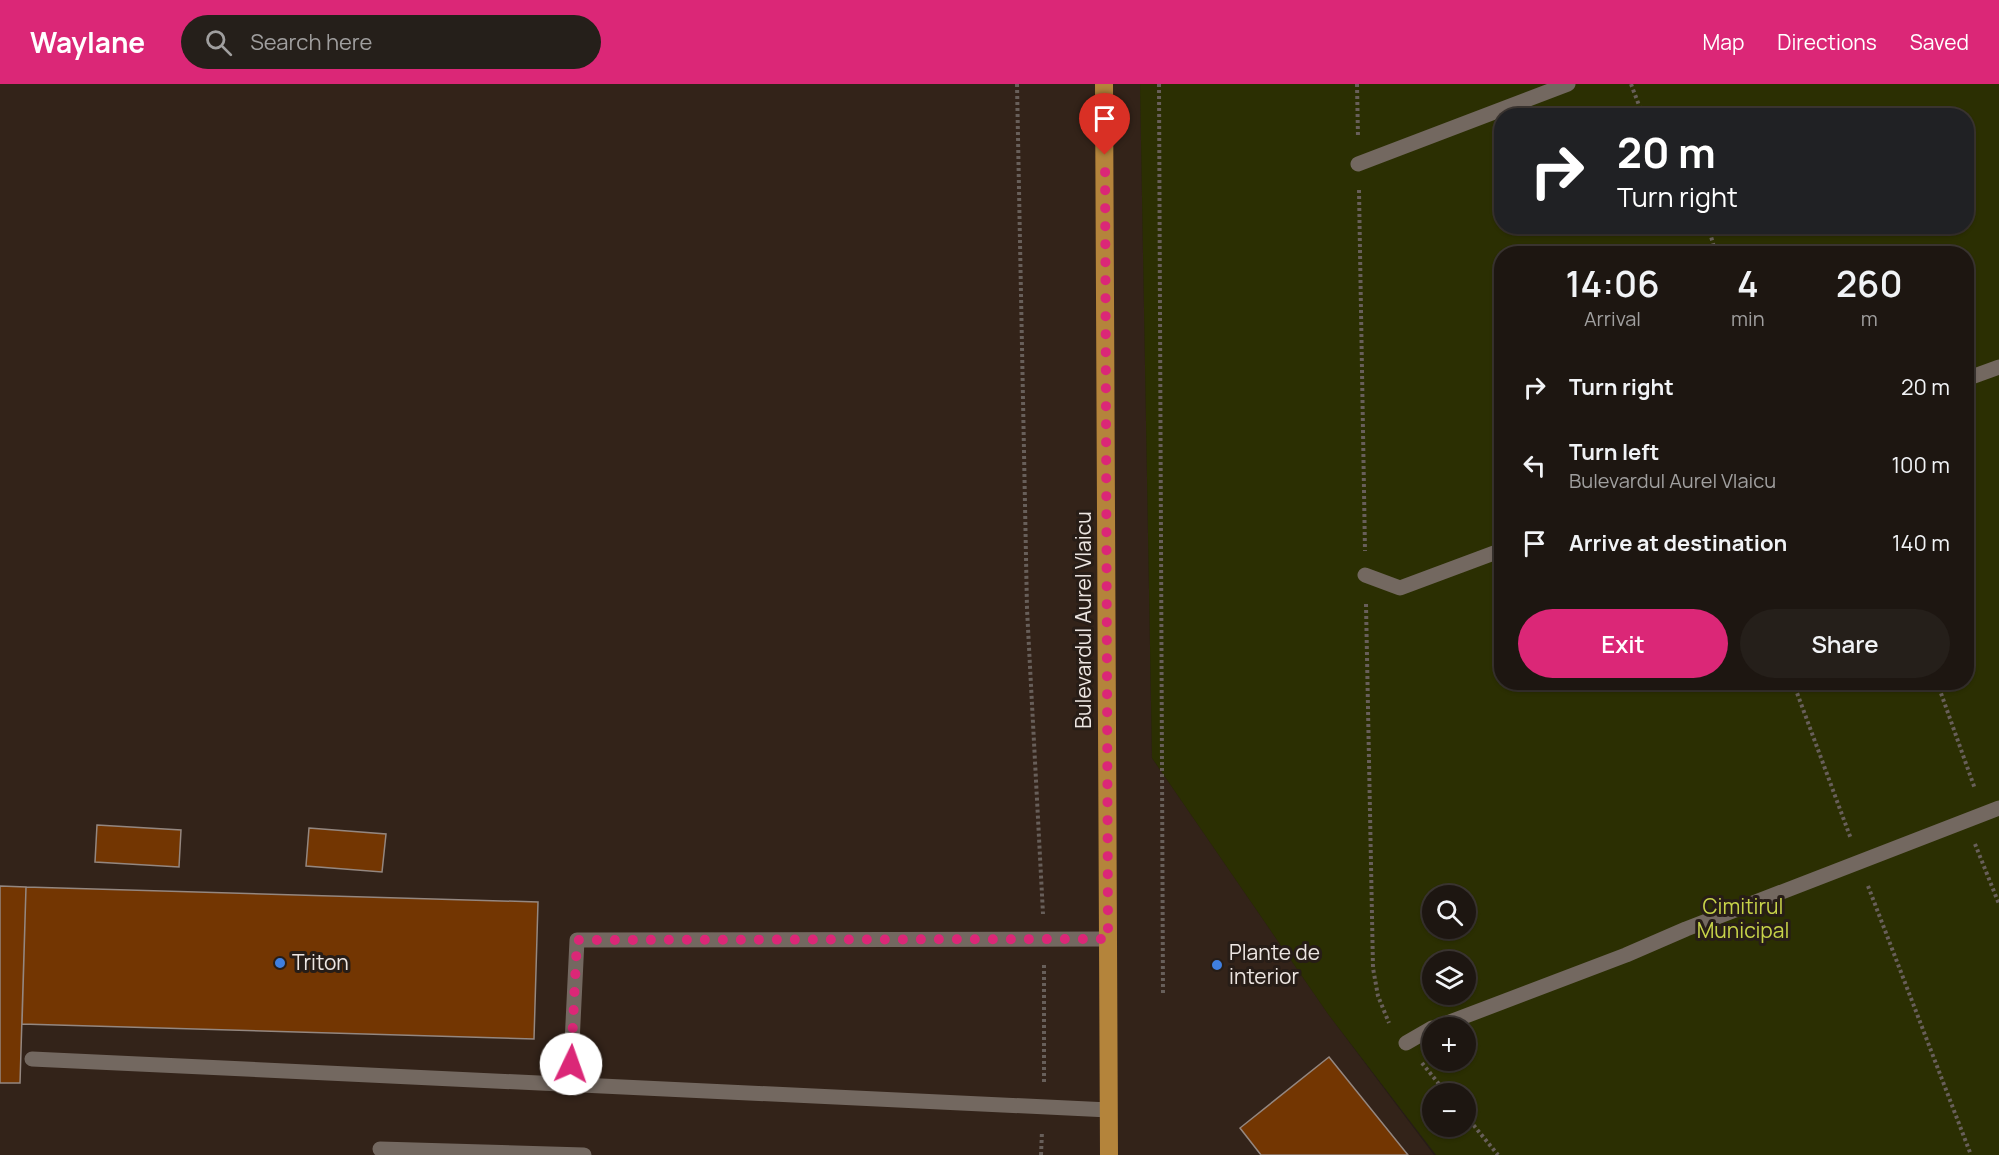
<!DOCTYPE html>
<html lang="en">
<head>
<meta charset="utf-8">
<style>
  body { margin:0; font-family:Manrope,sans-serif; background:#251f1a; color:#f1f3f6; height:100vh; display:flex; flex-direction:column; font-size:22px; white-space:nowrap }
  * { box-sizing:border-box; margin:0 }
  p { font-size:20px; color:#a09f9f }
  .icon { flex:none; width:33px; height:33px; fill:none; stroke:currentColor; stroke-width:2; stroke-linecap:round; stroke-linejoin:round }
  .map { position:relative; flex:1; overflow:hidden }
  .sheet { position:absolute; left:1494px; top:162px; width:480px; height:444px; display:flex; flex-direction:column; background:#1d1611; border-radius:24px; box-shadow:0 2px 4px #0004,0 0 0 2px #3b3531 }
  .sheet>* { flex:none }
  .top-card { position:absolute; left:1494px; top:24px; width:480px; height:126px; border-radius:24px; box-shadow:0 2px 4px #0004,0 0 0 2px #3b3531; background:#202124; color:#fff; overflow:hidden }
  .buttons { position:absolute; left:1422px; top:801px; display:grid; gap:12px }
  .buttons a { display:grid; place-items:center; width:54px; height:54px; border-radius:50%; background:#1d1611; box-shadow:0 2px 4px #0004,0 0 0 2px #3b3531; font-size:30px }
  .pin { position:absolute; display:grid; place-items:center; width:51px; height:51px; color:#fff; margin:-62px -26px; border-radius:50% 50% 50% 0; rotate:-45deg; box-shadow:0 0 6px #0007 }
  .pin .icon { rotate:45deg }
  .me { position:absolute; width:66px; margin:-33px; rotate:3deg; stroke-linejoin:round; filter:drop-shadow(0 0 4px #0008) }
  .turn { display:flex; align-items:center; gap:21px; height:126px; padding:0 24px; font-size:27px }
  .turn .icon { width:78px; height:78px; stroke-width:2.5 }
  .turn b { display:block; font-size:42px; line-height:51px }
  .eta { display:flex; justify-content:space-evenly; align-items:center; height:102px; text-align:center }
  .eta b { font-size:36px; font-weight:600; line-height:42px }
  .button { display:flex; gap:12px; margin-top:auto; padding:12px 24px }
  .button a { flex:1; height:69px; border-radius:36px; background:#db2777; color:#fff; font-size:24px; font-weight:600; line-height:69px; text-align:center }
  .button a+a { background:#251f1a; color:#f1f3f6 }
  ul { padding:0; list-style:none }
  li { display:flex; align-items:center; gap:18px; height:78px; padding:0 24px }
  li div { flex:1 }
  li b { display:block; font-size:22px }
  li em { font-style:normal }
  header { display:flex; align-items:center; gap:36px; box-sizing:border-box; height:84px; padding:0 30px; background:#db2777; color:#fff }
  header strong { font-size:28px }
  nav { display:flex; gap:33px; margin-inline-start:auto; font-size:21px }
  .search { width:420px; height:54px; background:#251f1a; display:flex; align-items:center; gap:15px; box-sizing:border-box; padding:0 21px; border-radius:33px; color:#a09f9f; font-size:22px }
  .map>svg:first-child { display:block }
  .industrial { fill:#332319 }
  .green { fill:#2b2f02; fill-rule:evenodd }
  .building { fill:#733602; stroke:#948780; stroke-width:1.5 }
  .lines { fill:none; stroke-linecap:round; stroke-linejoin:round }
  .path { stroke:#685f5a; stroke-width:4; stroke-dasharray:3 3; stroke-linecap:butt }
  .lane { stroke:#736860; stroke-width:15 }
  .primary { stroke:#b4843b; stroke-width:18 }
  .route { stroke:#db2777; stroke-width:10; stroke-dasharray:0 18 }
  .shop-dot { fill:#3f7fe0; stroke:#271d17; stroke-width:2 }
  .labels { text-anchor:middle; stroke-width:6; stroke-linejoin:round; paint-order:stroke }
  .street-label { font-size:21px; fill:#ede6e2; stroke:#271d17 }
  .park-label { font-size:21px; fill:#c7d349; stroke:#271d17 }
  .poi-label { font-size:21px; fill:#ede6e2; stroke:#271d17; text-anchor:start }
</style>
</head>
<body>
<header>
<strong>Waylane</strong>
<div class="search"><svg class="icon" aria-label="search" viewBox="0 0 24 24"><circle cx="10" cy="10" r="6"/><path d="M15 15l6 6"/></svg>Search here</div>
<nav><a>Map</a><a>Directions</a><a>Saved</a></nav>
</header>
<div class="map">
<svg width="1999" height="1071" viewBox="0 0 1999 1071">
  <rect width="100%" height="100%" fill="#271d17"/>
  <!-- industrial -->
  <path class="industrial" d="M0,0H1140L1152,674L1328,930L1434,1071H0Z"/>
  <!-- green -->
  <path class="green" d="M1140,0H1999V1071H1436L1328,930L1152,674ZM1502,32H1966V142H1502ZM1502,170H1966V598H1502ZM1432,812H1466V844H1432ZM1432,878H1466V910H1432ZM1432,944H1466V976H1432ZM1432,1010H1466V1042H1432Z"/>
  <!-- building -->
  <path class="building" d="M97,741L181,746L179,783L95,778Z
    M309,744L386,750L382,788L306,782Z
    M0,802L26,803L20,999H0Z
    M26,803L538,818L534,955L22,940Z
    M1329,973L1408,1071H1261L1240,1044Z"/>
  <g class="lines">
    <!-- path -->
    <path class="path" d="M1017,0L1027,525L1043,830
      M1159,0L1163,911
      M1357,0L1358,53
      M1631,0L1643,32
      M1359,106L1365,467
      M1708,142L1716,170
      M1366,520L1373,884L1378,912L1389,939
      M1793,598L1851,755
      M1937,598L1975,705
      M1975,760L1999,820
      M1868,802L1971,1071
      M1422,979L1447,1010
      M1044,998V879
      M1466,1032L1498,1071
      M1041,1071L1042,1047"/>
    <!-- lane -->
    <path class="lane" d="M1358,80L1568,0
      M1966,295L1999,283
      M1365,491L1400,504L1502,466
      M1434,944L1626,871L1686,845L1999,724
      M1406,959L1432,944
      M32,975L1109,1026
      M570,1001L577,856L1108,855
      M380,1065L584,1071"/>
    <!-- primary -->
    <path class="primary" d="M1104,0L1109,1071"/>
  </g>
  <g class="lines">
    <!-- route -->
    <path class="route" d="M571,980L577,856L1108,855L1105,71"/>
  </g>
  <!-- markers -->
  <g class="shop-dot">
    <circle cx="280" cy="879" r="6"/>
    <circle cx="1217" cy="881" r="6"/>
  </g>
  <g class="labels">
    <!-- street labels -->
    <g class="street-label">
      <text transform="translate(1084 536) rotate(-90)" y="7">Bulevardul Aurel Vlaicu</text>
    </g>
    <!-- park labels -->
    <g class="park-label">
      <text x="1743" y="830">Cimitirul<tspan x="1743" dy="24">Municipal</tspan></text>
    </g>
    <!-- poi labels -->
    <g class="poi-label">
      <text x="1229" y="876">Plante de<tspan x="1229" dy="24">interior</tspan></text>
      <text x="292" y="886">Triton</text>
    </g>
  </g>
</svg>
<div class="buttons">
<a><svg class="icon" aria-label="search" viewBox="0 0 24 24"><circle cx="10" cy="10" r="6"/><path d="M15 15l6 6"/></svg></a>
<a><svg class="icon" aria-label="layers" viewBox="0 0 24 24"><path d="M12 4l9 5-9 5-9-5zM3 14l9 5 9-5"/></svg></a>
<a>+</a>
<a>−</a>
</div>
<div class="pin" style="left:1105px;top:71px;background:#d93025"><svg class="icon" aria-label="arrive" viewBox="0 0 24 24"><path d="M6 21V4h12l-3 4 3 4H6"/></svg></div>
<svg class="me" style="left:571px;top:980px" viewBox="-20 -20 40 40"><circle r="19" fill="#fff"/><path d="M0-13L10 11 0 6-10 11z" fill="#db2777"/></svg>
<div class="top-card">
<div class="turn"><svg class="icon" aria-label="right" viewBox="0 0 24 24"><path d="M7 20v-9h11M14 6l5 5-5 5"/></svg><div><b>20 m</b>Turn right</div></div>
</div>
<section class="sheet">
<div class="eta">
<div><b>14:06</b><p>Arrival</p></div>
<div><b>4</b><p>min</p></div>
<div><b>260</b><p>m</p></div>
</div>
<ul>
<li><svg class="icon" aria-label="right" viewBox="0 0 24 24"><path d="M7 20v-9h11M14 6l5 5-5 5"/></svg><div><b>Turn right</b></div><em>20 m</em></li>
<li><svg class="icon" aria-label="left" viewBox="0 0 24 24"><path d="M17 20v-9H6M10 6l-5 5 5 5"/></svg><div><b>Turn left</b><p>Bulevardul Aurel Vlaicu</p></div><em>100 m</em></li>
<li><svg class="icon" aria-label="arrive" viewBox="0 0 24 24"><path d="M6 21V4h12l-3 4 3 4H6"/></svg><div><b>Arrive at destination</b></div><em>140 m</em></li>
</ul>
<div class="button"><a>Exit</a><a>Share</a></div>
</section>
</div>
</body>
</html>
